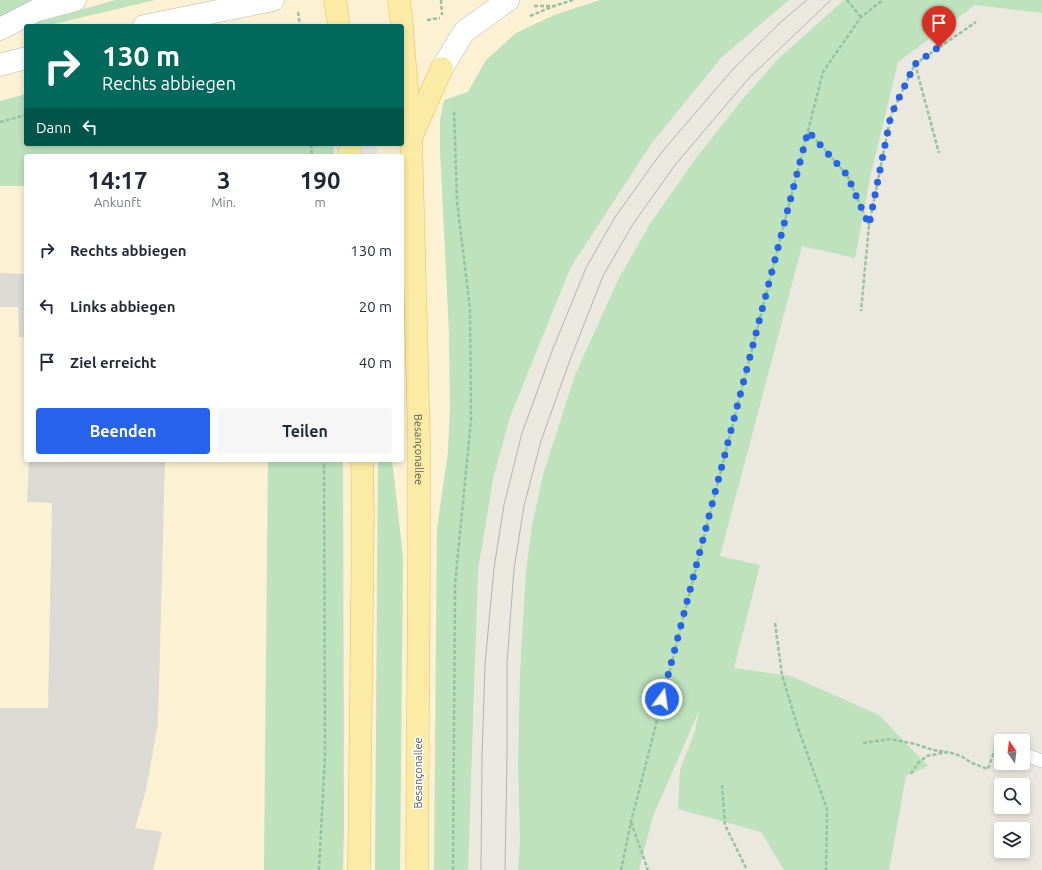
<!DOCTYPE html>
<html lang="de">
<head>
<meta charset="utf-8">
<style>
  body { margin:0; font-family:Ubuntu,sans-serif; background:#f6f6f7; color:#1f2937; height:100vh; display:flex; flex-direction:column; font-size:15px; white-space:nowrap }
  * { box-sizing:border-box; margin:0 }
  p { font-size:13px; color:#747a83 }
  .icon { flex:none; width:22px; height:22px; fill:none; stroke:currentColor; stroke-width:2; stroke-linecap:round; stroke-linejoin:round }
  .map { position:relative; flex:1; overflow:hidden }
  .details { position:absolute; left:24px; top:154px; width:380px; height:308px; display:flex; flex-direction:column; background:#fff; border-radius:4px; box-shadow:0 2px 6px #0003 }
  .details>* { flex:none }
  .hud { position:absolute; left:24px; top:24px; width:380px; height:122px; border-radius:4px; box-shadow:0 2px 6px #0003; background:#00695c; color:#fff; overflow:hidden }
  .needle { width:26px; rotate:346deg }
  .fabs { position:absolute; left:994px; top:734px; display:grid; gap:8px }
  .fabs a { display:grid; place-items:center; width:36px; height:36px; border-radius:4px; background:#fff; box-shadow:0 2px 6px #0003; font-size:20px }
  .pin { position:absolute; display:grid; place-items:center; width:34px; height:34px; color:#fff; margin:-41px -17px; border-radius:50% 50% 50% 0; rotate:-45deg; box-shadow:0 0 4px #0007 }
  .pin .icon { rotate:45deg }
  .me { position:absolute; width:44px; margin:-22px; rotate:14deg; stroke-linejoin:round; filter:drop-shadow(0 0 3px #0008) }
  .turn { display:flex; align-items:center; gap:14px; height:84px; padding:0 12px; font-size:18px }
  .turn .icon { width:52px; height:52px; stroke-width:2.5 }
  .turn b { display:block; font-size:28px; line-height:34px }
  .then { display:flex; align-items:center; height:38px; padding:0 12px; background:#0003; gap:8px; font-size:15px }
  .eta { display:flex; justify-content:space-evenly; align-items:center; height:68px; text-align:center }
  .eta b { font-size:24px; font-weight:600; line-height:28px }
  .button { display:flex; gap:8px; margin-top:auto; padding:8px 12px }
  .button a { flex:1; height:46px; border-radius:4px; background:#2563eb; color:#fff; font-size:16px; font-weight:600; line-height:46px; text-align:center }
  .button a+a { background:#f6f6f7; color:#1f2937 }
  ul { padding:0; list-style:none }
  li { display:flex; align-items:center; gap:12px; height:56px; padding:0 12px }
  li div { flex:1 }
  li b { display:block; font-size:15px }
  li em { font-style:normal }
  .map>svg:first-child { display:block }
  .commercial { fill:#fcf1d3 }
  .industrial { fill:#dcdad4 }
  .green { fill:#bde2bc }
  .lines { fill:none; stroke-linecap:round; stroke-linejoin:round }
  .lane-casing { stroke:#b2b6ba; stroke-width:14 }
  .secondary-casing { stroke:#b3b7bc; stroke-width:23 }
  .primary-casing { stroke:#ebbe59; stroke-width:23 }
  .path { stroke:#96c2a1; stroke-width:2.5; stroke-dasharray:4 2; stroke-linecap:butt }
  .lane { stroke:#fff; stroke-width:13 }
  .secondary { stroke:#fff; stroke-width:22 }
  .primary { stroke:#fbeba4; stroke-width:22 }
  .tram { stroke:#b1b2b2; stroke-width:1 }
  .route { stroke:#2563eb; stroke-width:7; stroke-dasharray:0 12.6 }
  .labels { text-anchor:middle; stroke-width:3; stroke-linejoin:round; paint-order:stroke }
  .street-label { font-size:11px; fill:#585c60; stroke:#fff }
</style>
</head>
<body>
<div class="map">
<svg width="1042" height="870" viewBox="0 0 1042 870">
  <rect width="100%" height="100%" fill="#ebe8df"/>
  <!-- commercial -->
  <path class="commercial" d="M33,0H116L37,22L36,24L37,26H26V94L0,101V17Z
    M155,0H600L554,15L486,60L468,92L444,100L440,120V148L449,333L450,408L448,452L437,529L434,870H400L403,557L392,460H402V156H377V144H402V26H45Z
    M0,186H26V460H268L264,870H0Z
    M343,460H378L375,870H343L344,825Z"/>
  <!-- industrial -->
  <path class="industrial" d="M0,273L26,274V337H19L18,307H0Z
    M29,460H165L158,723L146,790L135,828L162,832L153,870H0V708H48L52,503L27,502Z"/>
  <!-- green -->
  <path class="green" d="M0,0H33L0,17Z
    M116,0H155L45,26H37L36,24L37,22Z
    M600,0H789L721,58L651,144L571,267L567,276L510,417L493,479L478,570L468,870H434L437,529L448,452L450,408L449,333L440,148V120L444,100L468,92L486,60L516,33L554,15Z
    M844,0H1042V13L975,5L898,62L870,178L855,258L802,246L720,556L760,565L734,668L791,676L879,715L928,766L906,776L889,870H784L761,832L678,809L680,770L695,731L699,711L653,816L639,870H518L520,843L518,762L520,673L526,571L532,526L543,475L575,375L619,278L650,224L693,162L741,101L778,59Z
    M26,94V144H333L334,156H26V186H0V101Z
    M268,460H343L344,825L343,870H264Z
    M378,460H392L403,557L400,870H375Z"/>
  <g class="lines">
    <!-- lane casing -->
    <g class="lane-casing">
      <path id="lane" d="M1023,754L1042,761"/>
    </g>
    <!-- secondary casing -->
    <g class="secondary-casing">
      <path id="secondary" d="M144,26L273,0
        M0,29L37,10L75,0
        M0,65L26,58
        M442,68L464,32L508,0"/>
    </g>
    <!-- primary casing -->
    <g class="primary-casing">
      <g id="primary">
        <path d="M335,0L339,26"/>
        <path d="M399,0L402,26"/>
        <path id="s1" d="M402,29L411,136L419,439V566L417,870"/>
        <path d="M412,135L442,68"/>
        <path d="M350,144V156"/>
        <path d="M359,870L363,512L362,460"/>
      </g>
    </g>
    <!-- path -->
    <path class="path" d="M441,0L442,15
      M847,0L861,17
      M534,6H551
      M298,12L300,26
      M530,16L554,6L573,0
      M427,20L440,18
      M915,64L939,153
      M0,122L26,115
      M808,131L847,175L869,225L861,311
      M311,144L312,156
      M869,225L891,115L915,64L976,22
      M775,623L782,675L798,728L827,809L826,870
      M863,743L891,739L915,744L933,750L946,752
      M911,774L918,763L927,756L948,752L961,756L972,763L988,769L996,746L1001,748
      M722,785L725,825L747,870
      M631,822L648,870
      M319,870L325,755L324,460
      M453,870L455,584L471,420L470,309L457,201L454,110
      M621,870L631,822L823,72L861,17L883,0"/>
    <!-- lane -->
    <use href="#lane" class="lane"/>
    <!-- secondary -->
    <use href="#secondary" class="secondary"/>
    <!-- primary -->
    <use href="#primary" class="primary"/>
    <!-- tram -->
    <path class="tram" d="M481,870L482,758L485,664L494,568L504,505L522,433L552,351L586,268L615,217L661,153L734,68L783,20L807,0
      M505,870L507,756V663L514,569L524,506L541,441L570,360L603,276L633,224L675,165L749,78L831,0"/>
  </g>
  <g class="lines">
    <!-- route -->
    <path class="route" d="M662,699L808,131L847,175L869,225L891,115L915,64L939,47"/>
  </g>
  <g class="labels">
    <!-- street labels -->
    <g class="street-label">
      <text dy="4" stroke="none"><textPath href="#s1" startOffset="421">Besançonallee</textPath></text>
      <text transform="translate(418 773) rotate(-90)" y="4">Besançonallee</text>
    </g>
  </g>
</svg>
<div class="fabs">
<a><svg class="needle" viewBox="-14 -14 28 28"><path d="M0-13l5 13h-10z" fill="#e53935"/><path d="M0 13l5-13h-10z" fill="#747a83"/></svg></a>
<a><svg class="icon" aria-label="search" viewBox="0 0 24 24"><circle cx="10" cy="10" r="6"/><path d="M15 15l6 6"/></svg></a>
<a><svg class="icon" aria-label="layers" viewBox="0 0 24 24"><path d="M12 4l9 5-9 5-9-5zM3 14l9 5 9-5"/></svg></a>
</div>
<div class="pin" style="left:939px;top:47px;background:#d93025"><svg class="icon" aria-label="arrive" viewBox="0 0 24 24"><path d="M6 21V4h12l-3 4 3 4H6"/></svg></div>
<svg class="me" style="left:662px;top:699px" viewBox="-20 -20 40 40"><circle r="17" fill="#2563eb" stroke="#fff" stroke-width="3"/><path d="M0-11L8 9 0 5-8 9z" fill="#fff"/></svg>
<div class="hud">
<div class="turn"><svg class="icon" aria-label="right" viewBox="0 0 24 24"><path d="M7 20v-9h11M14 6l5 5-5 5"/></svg><div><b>130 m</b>Rechts abbiegen</div></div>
<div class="then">Dann<svg class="icon" aria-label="left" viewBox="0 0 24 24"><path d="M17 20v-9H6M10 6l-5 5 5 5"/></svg></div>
</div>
<section class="details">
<div class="eta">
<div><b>14:17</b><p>Ankunft</p></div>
<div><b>3</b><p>Min.</p></div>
<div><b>190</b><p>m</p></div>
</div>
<ul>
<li><svg class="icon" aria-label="right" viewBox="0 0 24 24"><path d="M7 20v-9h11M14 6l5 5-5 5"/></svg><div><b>Rechts abbiegen</b></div><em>130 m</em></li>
<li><svg class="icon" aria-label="left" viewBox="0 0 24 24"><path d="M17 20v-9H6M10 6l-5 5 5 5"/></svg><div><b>Links abbiegen</b></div><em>20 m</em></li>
<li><svg class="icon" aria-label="arrive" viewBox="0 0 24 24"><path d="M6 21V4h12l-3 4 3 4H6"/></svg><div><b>Ziel erreicht</b></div><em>40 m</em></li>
</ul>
<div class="button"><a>Beenden</a><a>Teilen</a></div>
</section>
</div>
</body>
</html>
